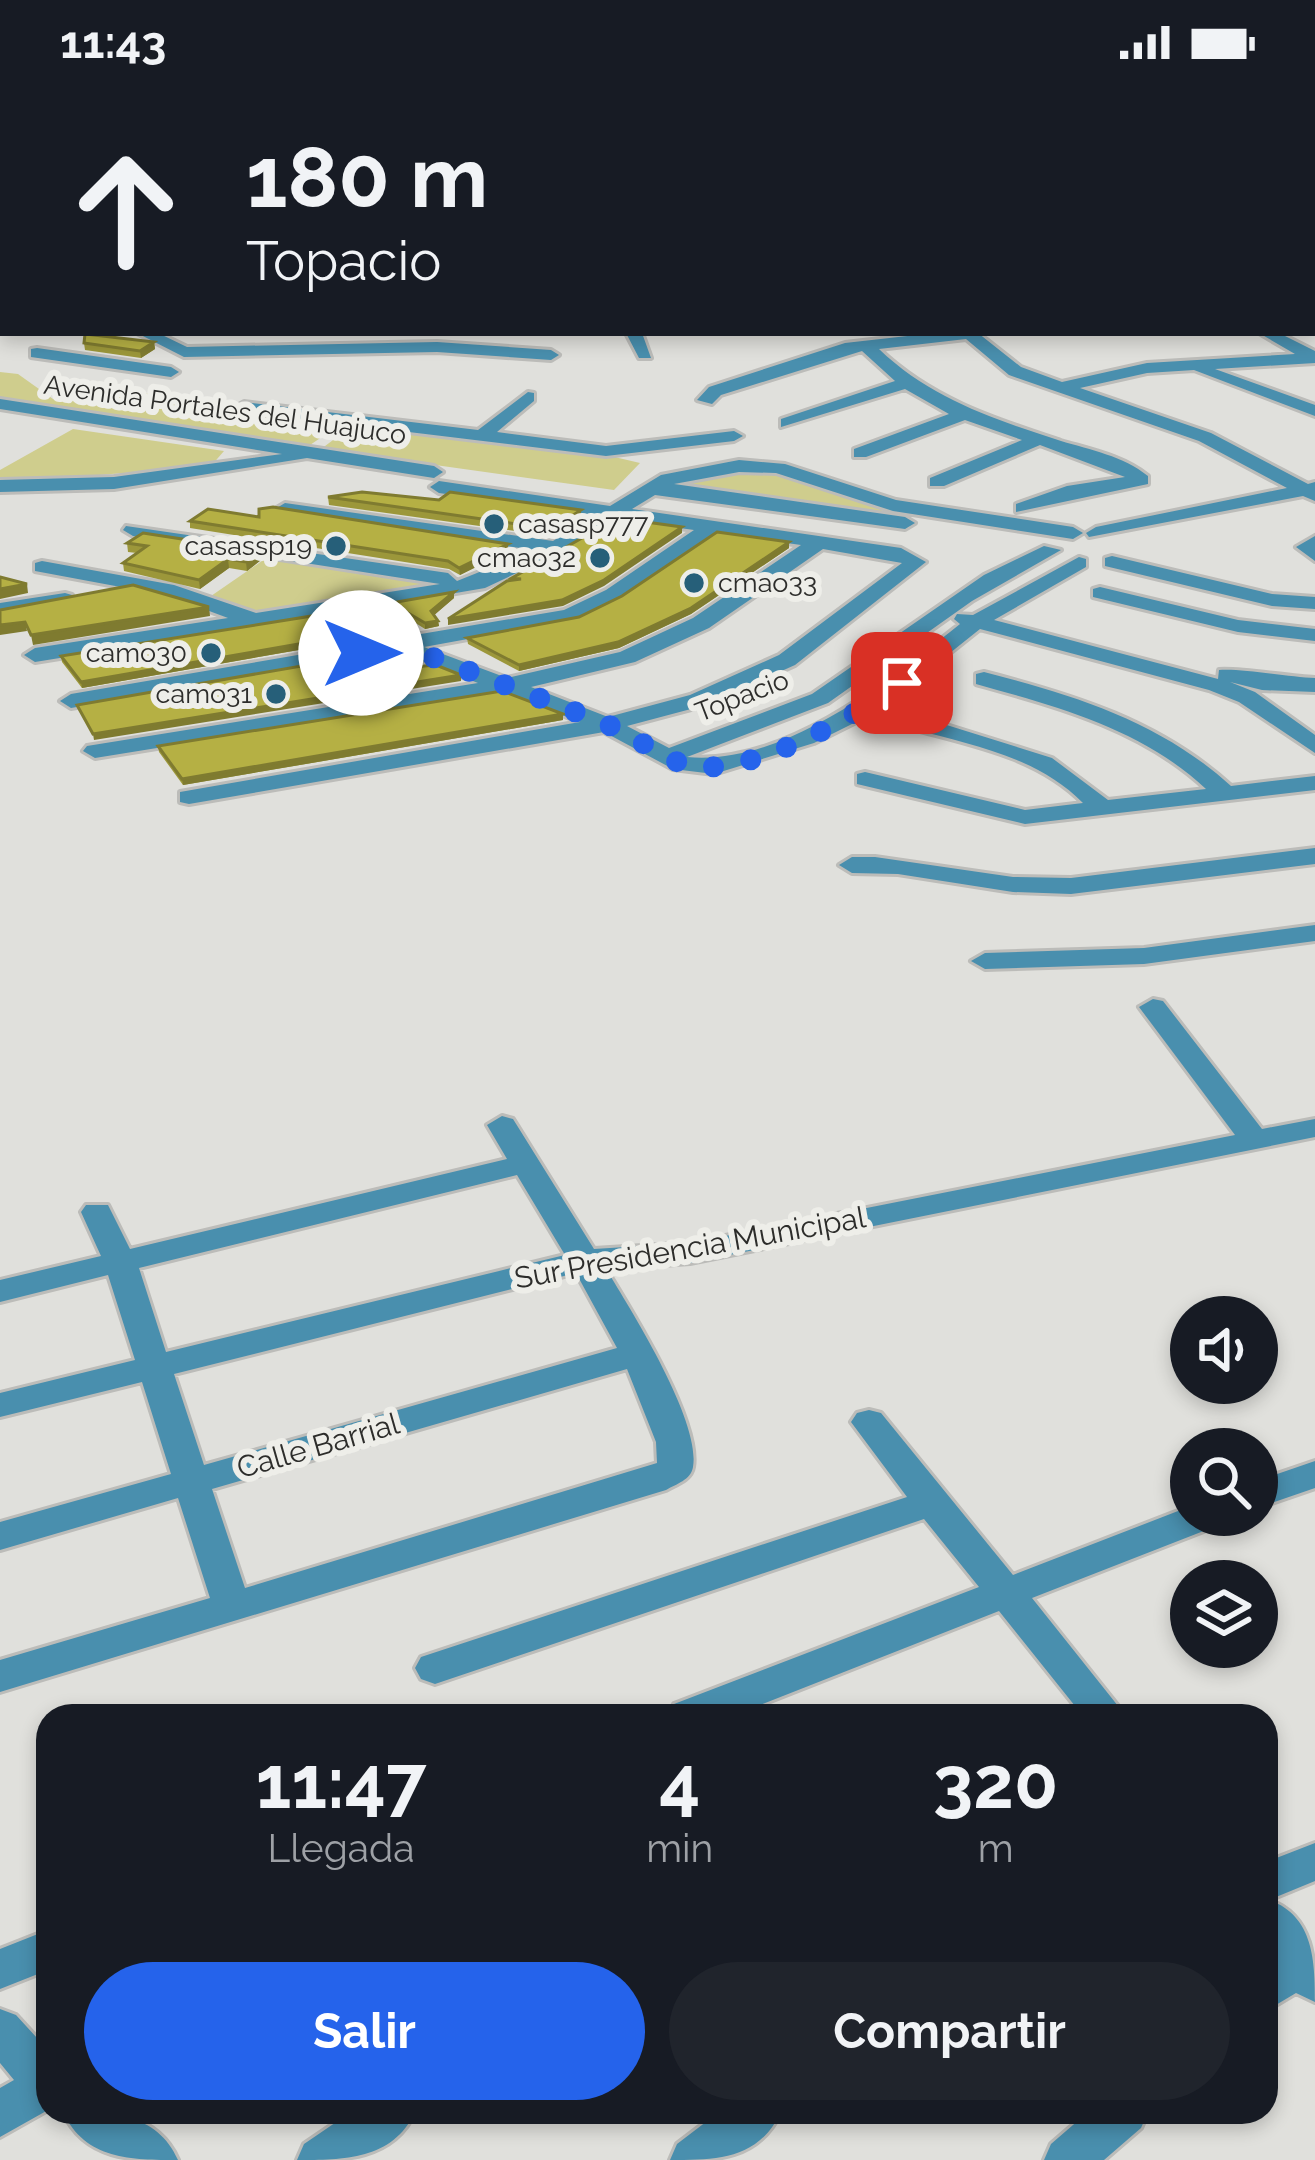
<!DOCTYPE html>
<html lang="es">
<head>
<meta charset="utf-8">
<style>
  body { margin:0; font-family:Raleway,sans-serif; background:#20242c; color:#f1f3f6; height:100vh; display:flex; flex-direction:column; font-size:45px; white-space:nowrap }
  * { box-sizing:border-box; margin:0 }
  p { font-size:39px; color:#9ea1a6 }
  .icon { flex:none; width:66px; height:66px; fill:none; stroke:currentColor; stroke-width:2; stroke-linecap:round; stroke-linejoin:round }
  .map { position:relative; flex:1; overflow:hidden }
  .panel { position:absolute; left:36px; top:1620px; width:1242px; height:420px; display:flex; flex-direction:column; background:#171b24; border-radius:36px; box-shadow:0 6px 18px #0003 }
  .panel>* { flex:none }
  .guide { position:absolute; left:0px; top:0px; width:1317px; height:252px; box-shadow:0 6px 18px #0003; background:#171b24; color:#f1f3f6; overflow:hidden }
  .buttons { position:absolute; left:1170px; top:1212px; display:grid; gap:24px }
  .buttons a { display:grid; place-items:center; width:108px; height:108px; border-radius:50%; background:#171b24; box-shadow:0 6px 18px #0003; font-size:60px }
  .pin { position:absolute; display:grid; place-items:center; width:102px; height:102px; color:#fff; margin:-51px; border-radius:24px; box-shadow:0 6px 18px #0006 }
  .me { position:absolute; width:132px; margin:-66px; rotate:90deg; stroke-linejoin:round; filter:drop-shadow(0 0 9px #0008) }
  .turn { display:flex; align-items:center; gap:42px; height:252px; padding:0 48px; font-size:54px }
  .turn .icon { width:156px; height:156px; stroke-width:2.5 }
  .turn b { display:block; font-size:84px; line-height:102px }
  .eta { display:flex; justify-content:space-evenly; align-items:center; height:204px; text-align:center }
  .eta b { font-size:72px; font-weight:700; line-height:84px }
  .action { display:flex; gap:24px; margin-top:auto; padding:24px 48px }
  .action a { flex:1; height:138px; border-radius:72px; background:#2563eb; color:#fff; font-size:48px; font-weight:700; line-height:138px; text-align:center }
  .action a+a { background:#20242c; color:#f1f3f6 }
  .status { display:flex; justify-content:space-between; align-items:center; height:84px; padding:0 60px; background:#171b24; direction:ltr }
  .status svg { height:33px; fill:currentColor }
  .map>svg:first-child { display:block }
  .green { fill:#cfcd8d }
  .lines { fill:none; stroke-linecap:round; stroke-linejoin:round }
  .minor-casing { stroke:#bcbcb9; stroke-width:6 }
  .minor { fill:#498fae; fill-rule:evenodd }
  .wall { fill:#9c973a }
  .shaded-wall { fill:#7f7b30 }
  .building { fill:#b5b044; stroke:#7f7b30; stroke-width:3 }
  .route { stroke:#2563eb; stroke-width:21; stroke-dasharray:0 37.8 }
  .poi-dot { fill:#265f79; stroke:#eeeee9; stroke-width:4.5 }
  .labels { text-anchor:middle; stroke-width:12; stroke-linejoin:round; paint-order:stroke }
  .far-street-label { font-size:27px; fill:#2d2d2b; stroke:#eeeee9 }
  .far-poi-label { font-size:27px; fill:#2d2d2b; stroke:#eeeee9; text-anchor:end }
  .street-label { font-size:30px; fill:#2d2d2b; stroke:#eeeee9 }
</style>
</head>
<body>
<div class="status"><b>11:43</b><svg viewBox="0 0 49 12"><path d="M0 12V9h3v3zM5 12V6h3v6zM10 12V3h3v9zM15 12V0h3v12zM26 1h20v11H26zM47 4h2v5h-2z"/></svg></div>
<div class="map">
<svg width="1315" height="2076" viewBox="0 0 1315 2076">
  <rect width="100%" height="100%" fill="#e0e0dc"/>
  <!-- green -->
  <path class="green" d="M0,288L18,290L53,315L138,308L344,338L310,361L299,362L0,317Z
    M356,339L606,371L640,379L614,406L321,365Z
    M73,345L224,367L211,382L0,399V386Z
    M767,385L877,421L883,426L876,431L667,401L695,391Z
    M272,470L423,494V503L259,531L211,512Z"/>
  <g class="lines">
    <!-- minor casing -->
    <g class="minor-casing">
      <path id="minor" d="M240,0H259L262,3H243Z
        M385,0H403L406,3H388Z
        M800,0H814L816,3H802Z
        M1041,0H1053L1055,3H1043Z
        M1085,0H1098L1100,3H1087Z
        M1314,2H1315V10L1312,3Z
        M3,12V20L0,21V13Z
        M1314,33H1315L1314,42Z
        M0,51H3V59H0Z
        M0,98L3,99L1,107H0Z
        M1314,110H1315V119H1314Z
        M0,121L3,122V130L0,129Z
        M1314,235H1315V245H1314Z
        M137,249H158L187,263L437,258L551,266L559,271L551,276L437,268L184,273Z
        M626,249H642L651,274H639Z
        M934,249H978L1021,283L1062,298L1147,279L1295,270L1259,249H1279L1315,267V279L1215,285L1315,321V332L1194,286L1147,289L1080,304L1211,349L1308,400L1315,398V417L1303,412L1089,453L1086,449L1096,443L1287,404L1199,357L1009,291L966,255L879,265C931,315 994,335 1061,357C1091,366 1123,372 1148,392V400L1016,428V420L1067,402L1125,393L1040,361L944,402H930V394L1022,356L965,336L866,373H854V365L949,330L905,305L781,343V335L895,297L862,267L721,311L712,320L697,316L709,303L845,259Z
        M37,264L171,283L179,288L171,293L31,273V265Z
        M528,308L534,309V317L497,348L606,362L734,347L743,352L734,357L606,372L244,328L235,323L244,318L478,346Z
        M0,315L434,382L443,388L434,394L307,374L114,405L0,408V396L114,393L282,370L0,325Z
        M739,376L785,380L896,416L1073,443L1083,449L1073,455L893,427L776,389L739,388L674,400L905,433L915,439L905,445L655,411L632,425L901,464L926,478L795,581L706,621L627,642L669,664L812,610L984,491L1044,462L1061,466L972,517L828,619L687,673C785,682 888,597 960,540L954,535L957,530L973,531L1079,473L1086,475V483L994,536L1218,595L1219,586C1240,584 1289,593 1315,594V608L1262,606L1230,598L1255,608L1315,651V669L1239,618L1209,606L980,545L876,628L814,659L714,690L673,685L604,648L189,720L180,718V708L580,638L503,608L95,674L83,667L87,662L478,599L397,567L71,624L60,617L71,610L379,557L332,530L35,578L24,571L35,564L228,534L169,512L35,487V479L42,477L174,501L256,529L440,500L133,452L123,446L126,442L448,489L457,497L534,466L285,431L275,425L285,419L553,457L594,431L439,409L430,403L439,397L610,422L661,391ZM616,435L694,446L606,506L564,526L403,553L356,526L485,504L563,467ZM716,449L801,461L693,534L620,568L507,594L424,563L577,535L620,514ZM823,465L902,479L779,571L690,611L608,633L531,603L635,578L709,544Z
        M1315,452V477L1296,463Z
        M1112,472L1272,510L1315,513V525L1272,522L1105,482V474Z
        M1100,503L1238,536L1315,545V557L1238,548L1093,513V505Z
        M65,509L72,511V519L0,531V519Z
        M984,588C1074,611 1161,638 1231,702L1315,692V706L1025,740L857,700V690L865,688L1025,726L1083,719C1038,673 972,661 913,645V635L921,633L1052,674L1108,716L1206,705C1142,645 1058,623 976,600V590Z
        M1315,764V780L1071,810L1013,808L898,790L852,789L839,781L852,773H875L1013,793L1071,794Z
        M1315,841V857L1144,880L985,885L971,877L985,869L1144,864Z
        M1153,915L1163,917L1262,1045L1315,1035V1053L690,1179L606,1185C631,1226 701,1337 693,1383C691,1396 676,1400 666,1406L0,1608V1576L210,1514L178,1414L0,1466V1438L171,1390L142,1298L0,1333V1309L135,1276L108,1191L0,1218V1196L101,1172L81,1128L86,1121H108L130,1165L507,1075L487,1041L502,1032L513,1035L594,1165L690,1159L1235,1051L1139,923ZM517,1091L565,1171L166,1268L139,1184ZM576,1189L617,1264L204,1381L174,1290ZM627,1285L656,1358L657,1379L245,1504L212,1405Z
        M869,1326L881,1329L1013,1491L1191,1422V1431H1224L1219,1441L1032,1514L1126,1632H1083L999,1527L732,1632H668L674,1620L979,1503L924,1435L435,1600L421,1595L415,1584L421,1573L907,1413L851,1338L857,1329Z
        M1315,1377V1404L1257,1424V1397Z
        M1315,1759V1797L1269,1816C1314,1832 1315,1878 1315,1918L1296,1909L1266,1927V1879L1271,1875L1266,1868V1778Z
        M48,1846V1886L0,1905V1865Z
        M0,1925L16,1931L48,1966V2026L0,2053V2004L14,1996L0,1979Z
        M63,2028C109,2028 157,2028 178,2076C132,2076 85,2076 63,2028Z
        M351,2028H415C393,2076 343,2076 297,2076L304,2060Z
        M719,2028H781C758,2076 717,2076 670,2076L677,2060Z
        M1088,2028H1148L1141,2044L1104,2076H1044L1051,2060Z"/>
    </g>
    <!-- minor -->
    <use href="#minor" class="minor"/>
  </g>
  <!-- wall -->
  <path class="wall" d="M154,258L155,265L141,274L85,266L84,259Z
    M328,413L439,416L581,426V434L552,452L329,421Z
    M259,433L508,460V467L460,491L449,485L190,444V437Z
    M789,458V464L691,530L619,564L519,587L468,560L467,554L579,533Z
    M127,459L260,467L261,476L247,487L229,484L200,505L124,487L123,479L137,469L128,468Z
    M454,508V514L434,531L438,537L439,542L425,545L392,524L391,519Z
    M320,544L356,550V556L82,604L62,578L61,572Z
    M563,636L183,701L159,668L158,662Z"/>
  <!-- shaded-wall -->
  <path class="shaded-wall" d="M154,258L155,265L141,274L140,267Z
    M581,426V434L552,452V445Z
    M682,443V449L604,502L563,522L448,541V535Z
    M789,458V464L691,530L619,564L519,587V581Z
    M508,460V467L460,491L459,484Z
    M260,467L261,476L247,487L246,478Z
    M228,475L229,484L200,505L199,496Z
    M27,500L28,509L0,515V505Z
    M454,508V514L432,533L431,527Z
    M209,523L210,532L33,561L31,551Z
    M438,537L439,542L425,545V539Z
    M25,538L27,547L0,551V541Z
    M356,550V556L82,604L81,598Z
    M461,591V597L94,656L93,650Z
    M563,630V636L183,701L182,695Z"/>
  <!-- building -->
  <path class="building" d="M85,250L154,258L140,267L84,259Z
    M362,408L439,416L450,408L581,426L552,445L328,413Z
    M273,423L508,460L459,484L448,477L190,437L208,425L259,433V425Z
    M617,434L682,443L604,496L562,516L448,535L507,497L521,495L512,494Z
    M717,448L789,458L691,524L618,558L519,581L467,554L579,533L622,512Z
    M143,449L260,467L246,478L228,475L199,496L123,479L147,462L127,459Z
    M0,493L27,500L0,505Z
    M133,501L209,523L31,551L25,538L0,541V526Z
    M454,508L431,527L438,537L425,539L391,519Z
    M312,532L320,544L348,540L356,550L81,598L61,572Z
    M382,568L402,584L436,581L461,591L93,650L77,621Z
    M502,607L563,630L182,695L158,662Z"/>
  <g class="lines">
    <!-- route -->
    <path class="route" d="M361,569L403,562L607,640L681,680C742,698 852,634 902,599"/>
  </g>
  <!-- markers -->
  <g class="poi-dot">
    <circle cx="494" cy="440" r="12"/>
    <circle cx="336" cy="462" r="12"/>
    <circle cx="600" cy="474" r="12"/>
    <circle cx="694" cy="499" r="12"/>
    <circle cx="211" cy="569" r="12"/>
    <circle cx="276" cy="610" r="12"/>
  </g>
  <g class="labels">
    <!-- far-street labels -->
    <g class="far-street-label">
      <text transform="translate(225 326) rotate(8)" y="9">Avenida Portales del Huajuco</text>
      <text transform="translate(742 612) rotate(-21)" y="9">Topacio</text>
    </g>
    <!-- far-poi labels -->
    <g class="far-poi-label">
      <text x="518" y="449" text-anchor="start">casasp777</text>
      <text x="312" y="471">casassp19</text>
      <text x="576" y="483">cmao32</text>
      <text x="718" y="508" text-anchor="start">cmao33</text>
      <text x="187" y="578">camo30</text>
      <text x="252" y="619">camo31</text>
    </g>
    <!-- street labels -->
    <g class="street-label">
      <text transform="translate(690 1164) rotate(-10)" y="10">Sur Presidencia Municipal</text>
      <text transform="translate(318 1362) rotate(-16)" y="10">Calle Barrial</text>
    </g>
  </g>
</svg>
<div class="buttons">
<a><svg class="icon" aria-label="sound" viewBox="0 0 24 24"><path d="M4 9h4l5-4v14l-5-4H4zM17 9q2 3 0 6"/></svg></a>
<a><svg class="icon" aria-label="search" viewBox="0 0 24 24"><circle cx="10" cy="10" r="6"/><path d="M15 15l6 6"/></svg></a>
<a><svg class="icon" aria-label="layers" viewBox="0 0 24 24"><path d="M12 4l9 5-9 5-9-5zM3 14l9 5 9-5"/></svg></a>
</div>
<div class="pin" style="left:902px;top:599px;background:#d93025"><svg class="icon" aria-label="arrive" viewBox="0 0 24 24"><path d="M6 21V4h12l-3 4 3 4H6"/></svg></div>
<svg class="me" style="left:361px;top:569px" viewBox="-20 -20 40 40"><circle r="19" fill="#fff"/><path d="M0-13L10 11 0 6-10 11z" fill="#2563eb"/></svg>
<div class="guide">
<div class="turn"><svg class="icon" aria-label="ahead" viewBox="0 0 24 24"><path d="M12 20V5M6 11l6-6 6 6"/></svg><div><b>180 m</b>Topacio</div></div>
</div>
<section class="panel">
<div class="eta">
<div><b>11:47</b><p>Llegada</p></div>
<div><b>4</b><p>min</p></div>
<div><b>320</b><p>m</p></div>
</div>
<div class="action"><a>Salir</a><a>Compartir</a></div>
</section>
</div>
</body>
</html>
